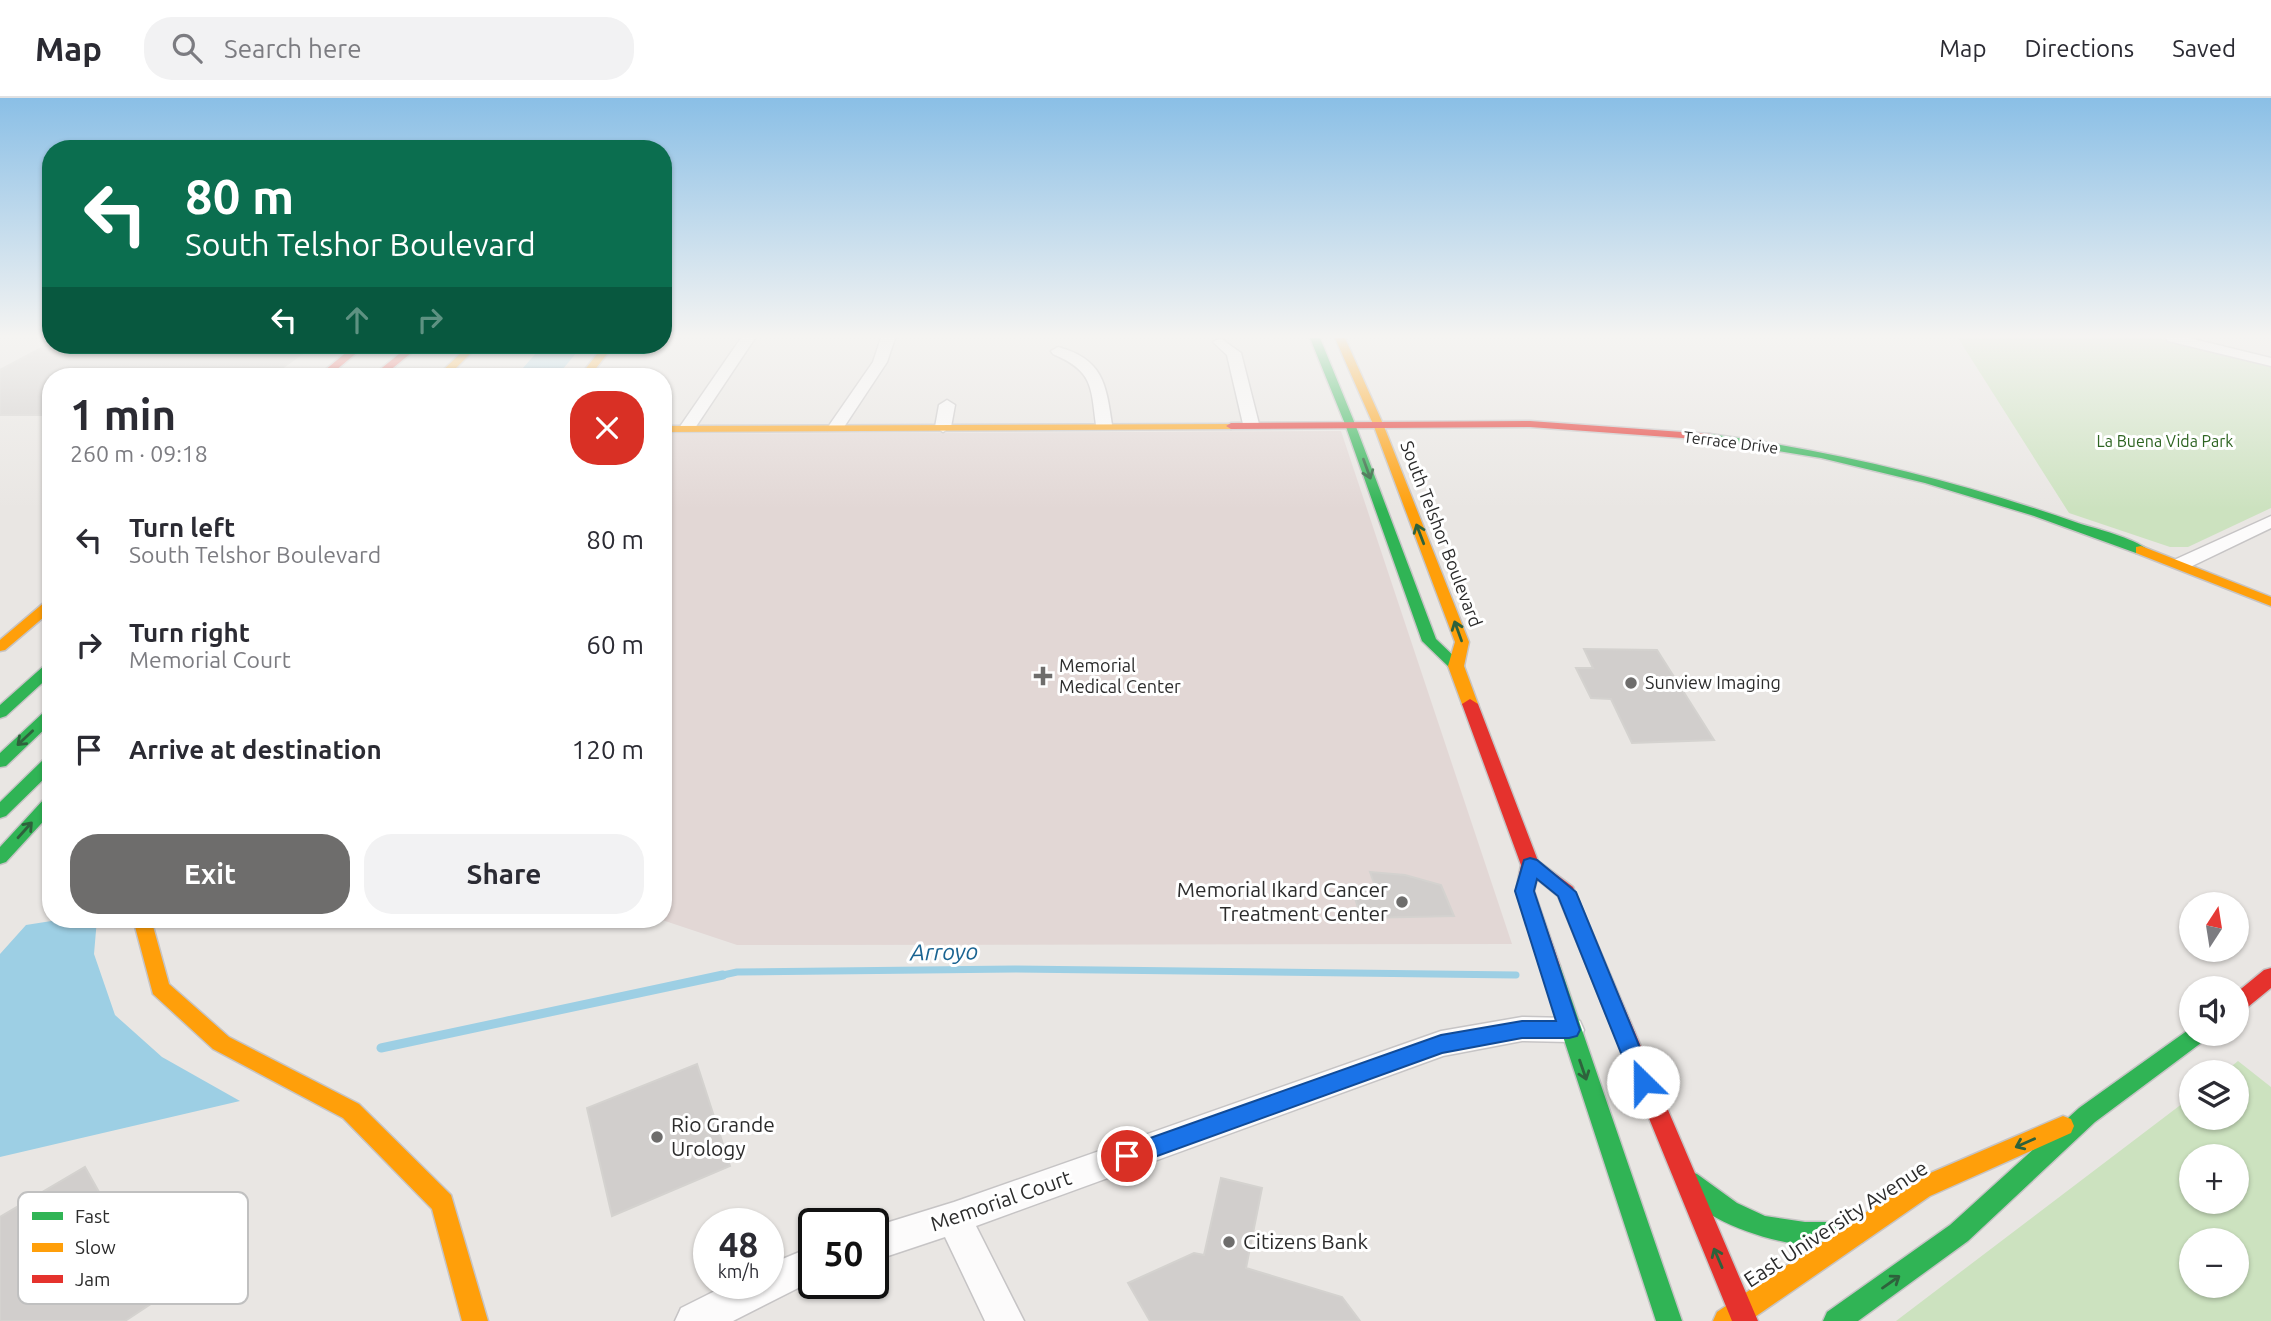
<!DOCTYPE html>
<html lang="en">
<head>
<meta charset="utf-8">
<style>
  body { margin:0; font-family:Ubuntu,sans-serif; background:#f2f2f3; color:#2b2b33; height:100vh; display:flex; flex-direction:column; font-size:26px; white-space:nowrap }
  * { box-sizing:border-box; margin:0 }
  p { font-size:23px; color:#7c7c81 }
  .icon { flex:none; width:38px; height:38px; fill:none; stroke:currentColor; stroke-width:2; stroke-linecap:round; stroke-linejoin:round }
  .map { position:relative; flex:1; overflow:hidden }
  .panel { position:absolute; left:42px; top:270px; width:630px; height:560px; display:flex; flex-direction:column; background:#fff; border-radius:28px; box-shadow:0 2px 5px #0004 }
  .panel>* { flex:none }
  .top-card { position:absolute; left:42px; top:42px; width:630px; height:214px; border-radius:28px; box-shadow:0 2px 5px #0004; background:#0b6e4f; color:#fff; overflow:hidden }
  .needle { width:46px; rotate:12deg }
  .controls { position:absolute; left:2179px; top:794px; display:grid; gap:14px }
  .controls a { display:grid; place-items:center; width:70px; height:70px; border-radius:50%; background:#fff; box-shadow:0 2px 5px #0004; font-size:35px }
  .speed { position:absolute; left:693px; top:1110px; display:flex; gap:14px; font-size:35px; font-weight:700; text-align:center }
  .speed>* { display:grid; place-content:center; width:91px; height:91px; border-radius:50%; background:#fff; box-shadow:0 2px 5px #0004; line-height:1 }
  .speed small { font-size:18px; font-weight:400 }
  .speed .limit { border:4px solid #111; border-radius:10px; background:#fff; color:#111 }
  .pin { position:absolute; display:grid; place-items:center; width:60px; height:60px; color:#fff; margin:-30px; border:4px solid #fff; border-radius:50%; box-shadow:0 2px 7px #0007 }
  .me { position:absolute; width:77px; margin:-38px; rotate:337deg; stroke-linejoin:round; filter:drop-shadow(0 0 5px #0008) }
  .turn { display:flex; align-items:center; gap:24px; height:147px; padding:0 28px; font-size:32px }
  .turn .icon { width:91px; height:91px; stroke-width:2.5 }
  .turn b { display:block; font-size:49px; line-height:60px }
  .lanes { display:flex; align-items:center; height:66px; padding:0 28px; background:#0003; justify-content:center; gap:35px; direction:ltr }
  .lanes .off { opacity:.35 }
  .round { display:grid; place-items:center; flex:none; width:74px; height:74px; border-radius:28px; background:#f2f2f3 }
  .summary { display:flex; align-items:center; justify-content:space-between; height:119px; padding:0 28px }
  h1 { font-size:42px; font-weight:700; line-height:52px }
  .cta { display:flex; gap:14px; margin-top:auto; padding:14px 28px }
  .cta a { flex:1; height:80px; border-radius:28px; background:#6e6d6c; color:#fff; font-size:28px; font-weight:700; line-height:80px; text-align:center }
  .cta a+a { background:#f2f2f3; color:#2b2b33 }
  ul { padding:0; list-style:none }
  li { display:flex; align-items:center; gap:21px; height:105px; padding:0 28px }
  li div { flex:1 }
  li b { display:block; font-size:26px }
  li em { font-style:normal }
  header { display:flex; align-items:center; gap:42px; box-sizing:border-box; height:98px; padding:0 35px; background:#fff; border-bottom:2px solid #e1e1e2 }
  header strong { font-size:33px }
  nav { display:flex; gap:38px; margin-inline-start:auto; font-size:24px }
  .search { width:490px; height:63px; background:#f2f2f3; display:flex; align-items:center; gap:18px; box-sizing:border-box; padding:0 24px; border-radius:28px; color:#7c7c81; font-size:26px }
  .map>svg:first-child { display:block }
  .medical { fill:#e2d7d5 }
  .green { fill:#cce2bf; fill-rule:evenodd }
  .water { fill:#9dcfe4 }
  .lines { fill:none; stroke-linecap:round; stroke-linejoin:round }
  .stream-far1 { stroke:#9dcfe4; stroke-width:7 }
  .stream { stroke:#9dcfe4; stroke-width:9 }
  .building { fill:#d1cecc; stroke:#d4d2cf; stroke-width:2 }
  .street-casing { stroke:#c6c4c5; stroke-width:3 }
  .fast-casing { stroke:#c6c4c5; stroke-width:3 }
  .slow-casing { stroke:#c6c4c5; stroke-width:3 }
  .jam-casing { stroke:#c6c4c5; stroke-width:3 }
  .street { fill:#fcfbfb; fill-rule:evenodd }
  .fast { fill:#30b455; fill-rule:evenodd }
  .slow { fill:#ff9f0a; fill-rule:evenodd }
  .jam { fill:#e5322d; fill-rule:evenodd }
  .oneway { stroke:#2e623c }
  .route { fill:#1a73e8; stroke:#114b97; stroke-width:2 }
  .poi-dot { fill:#6e6d6c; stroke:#fff; stroke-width:2.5 }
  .labels { text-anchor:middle; stroke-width:6; stroke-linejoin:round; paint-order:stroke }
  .far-park-label { font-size:16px; fill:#2d6421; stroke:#fff }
  .far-street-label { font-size:16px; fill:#2c2c2c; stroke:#fff }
  .street-label { font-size:18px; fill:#2c2c2c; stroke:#fff }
  .poi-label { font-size:18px; fill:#2c2c2c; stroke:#fff; text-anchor:start }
  .near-poi-label { font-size:21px; fill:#2c2c2c; stroke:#fff; text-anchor:start }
  .near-street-label { font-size:21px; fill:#2c2c2c; stroke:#fff }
  .near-water-label { font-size:23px; font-style:italic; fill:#1a6492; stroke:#fff }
  .key { fill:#fff; stroke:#c0c0c0; stroke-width:2 }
  .key-label { font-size:19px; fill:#2c2c2c }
</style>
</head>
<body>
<header>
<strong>Map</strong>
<div class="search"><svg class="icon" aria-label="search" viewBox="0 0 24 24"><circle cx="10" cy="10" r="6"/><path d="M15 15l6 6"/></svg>Search here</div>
<nav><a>Map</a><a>Directions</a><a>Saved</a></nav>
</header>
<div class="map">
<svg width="2271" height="1223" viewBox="0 0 2271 1223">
  <rect width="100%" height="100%" fill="#e9e6e3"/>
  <!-- medical -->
  <path class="medical" d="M1341,333L1512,846L737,847L659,821H663V336Z"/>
  <!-- green -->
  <path class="green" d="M1958,240H2157L2220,254L2271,269V410L2188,449H2170L2069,415Z
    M2238,963L2271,989V1223H1896L2191,999V1020H2236V975H2223ZM2191,1059H2236V1104H2191ZM2191,1143H2236V1188H2191Z"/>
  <!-- water -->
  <path class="water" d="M543,247H583L557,278H516Z
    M64,821H97L94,856L115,917L162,959L240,1003L0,1059V856L26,827Z"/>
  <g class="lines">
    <!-- stream-far1 -->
    <path class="stream-far1" d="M714,879L737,874L1015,871L1516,877"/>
    <!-- stream -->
    <path class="stream" d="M381,950L723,877"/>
  </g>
  <!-- building -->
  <path class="building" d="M314,247L271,278H228L236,273L78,274L71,278H51V317H0V272L45,248Z
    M1584,551L1657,552L1714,642L1632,645L1611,601L1591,600L1576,570H1593Z
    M1370,774L1405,777L1441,787L1454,818L1361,820L1352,790L1375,788Z
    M697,966L730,1068L612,1118L587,1010Z
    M85,1069L132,1153L213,1101L235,1136L163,1183L169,1194L125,1223H0V1119Z
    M1221,1080L1262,1090L1246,1170L1342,1199L1360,1223H1150L1128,1185L1194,1155L1204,1157Z"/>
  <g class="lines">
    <!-- street casing -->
    <g class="street-casing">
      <path id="street" d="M741,240H755L693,333H681L679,330Z
        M881,240H895L887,264L842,332H830L828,329L873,264Z
        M1220,240L1241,255L1259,326L1257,329H1245L1243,326L1227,257L1213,244Z
        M2166,240H2189L2271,260V268L2168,243Z
        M1058,249C1103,261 1106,286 1112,327L1110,330H1098L1096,327C1091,288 1093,273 1053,256L1051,253Z
        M947,302L955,307L951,329L943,334L935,329L939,307Z
        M2271,418V430L2188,470L2181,472L2171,466L2174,462Z
        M1522,919L1569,920L1580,923L1584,932L1580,941L1569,944L1522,943L1443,958L976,1128L1024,1223H985L945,1139L873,1163V1129L954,1104L1441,933Z
        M814,1148V1182L733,1223H675L681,1210L731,1185H768V1167Z"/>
    </g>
    <!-- fast casing -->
    <g class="fast-casing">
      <path id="fast" d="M1310,240H1320L1355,326L1436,541L1461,565L1464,568L1461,571H1451L1422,543L1345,326Z
        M1710,336C1836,353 1958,383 2078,425C2097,431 2134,440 2148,452L2146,455H2136L2031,417L1925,385L1821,360L1706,341V337Z
        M51,565V577L6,618L0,620V607L46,566Z
        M51,611V625L6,668L0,669V655L45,613Z
        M51,659V674L6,718L0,720V704L45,660Z
        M51,698V715L6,764L0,766V749L45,700Z
        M1550,860L1557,863L1560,868L1682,1223H1656L1540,868L1543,863Z
        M2191,930V936H2208L2205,942L2095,1024L1968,1143L1858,1223H1823L1827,1214L1950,1127L2079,1010Z
        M1689,1073L1697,1076L1737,1105L1765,1118L1805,1124H1854L1863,1128L1866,1136L1863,1144C1818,1162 1698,1130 1677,1084L1681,1076Z"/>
    </g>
    <!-- slow casing -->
    <g class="slow-casing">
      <path id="slow" d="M1335,240H1345L1383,326L1469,544L1464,568L1478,606L1476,609H1464L1462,606L1448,568L1455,544L1373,326Z
        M469,247H479L448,278H437Z
        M604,247H614L590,278H580Z
        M1235,326L1236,328L1231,331L663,334V328Z
        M2141,448L2271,499V508L2136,455V449Z
        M51,502V513L5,552L0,553V542L46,503Z
        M133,821H151L169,886L229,939L359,1006L451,1097L488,1223H462L432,1111L343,1020L213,951L153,896Z
        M2063,1018L2071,1021L2074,1028L2071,1035L1930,1098L1749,1223H1713L1717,1214L1914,1082Z"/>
    </g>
    <!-- jam casing -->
    <g class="jam-casing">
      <path id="jam" d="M355,247H366L329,278H318Z
        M410,247H421L383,278H372Z
        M1530,323L1710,336L1716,339L1710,342L1530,329L1231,331L1226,328L1231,325Z
        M1470,601L1478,606L1538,763L1573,789L1575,794L1758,1223H1732L1558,798L1537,781L1534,793L1560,868L1557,873L1550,876L1543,873L1540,868L1516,793L1521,767L1462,606Z
        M2271,870V890L2243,913L2236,915V895L2264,872Z"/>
    </g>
    <!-- street -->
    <use href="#street" class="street"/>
    <!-- fast -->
    <use href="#fast" class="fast"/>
    <!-- slow -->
    <use href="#slow" class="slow"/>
    <!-- jam -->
    <use href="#jam" class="jam"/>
  </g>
  <!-- one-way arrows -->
  <defs><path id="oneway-shaft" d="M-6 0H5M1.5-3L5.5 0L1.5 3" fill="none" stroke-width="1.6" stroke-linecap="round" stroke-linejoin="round" transform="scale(1.75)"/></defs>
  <g class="oneway">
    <use href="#oneway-shaft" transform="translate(1367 371) rotate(70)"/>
    <use href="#oneway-shaft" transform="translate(1420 436) rotate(-111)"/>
    <use href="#oneway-shaft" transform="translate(1458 533) rotate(-110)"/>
    <use href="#oneway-shaft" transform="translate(25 640) rotate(137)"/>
    <use href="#oneway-shaft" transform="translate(25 732) rotate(-48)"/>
    <use href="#oneway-shaft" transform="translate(1583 972) rotate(71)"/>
    <use href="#oneway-shaft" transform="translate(2025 1045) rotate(156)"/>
    <use href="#oneway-shaft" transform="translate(1718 1160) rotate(-113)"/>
    <use href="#oneway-shaft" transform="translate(1891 1184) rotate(-35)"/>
  </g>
  <!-- sky -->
  <linearGradient id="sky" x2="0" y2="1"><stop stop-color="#8abfe6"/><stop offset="0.58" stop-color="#f5f4f2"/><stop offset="1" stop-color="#f5f4f2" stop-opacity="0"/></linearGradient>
  <rect width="2271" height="411" fill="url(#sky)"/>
  <!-- route -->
  <path class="route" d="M1530,760L1537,762L1576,794L1654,984L1651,990L1643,993L1635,990L1558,798L1537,781L1534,793L1580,932L1577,938L1569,940H1522L1442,955L1127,1069L1119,1066L1116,1058L1119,1051L1441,937L1522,923H1556L1515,793L1524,762Z"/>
  <!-- markers -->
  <g class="poi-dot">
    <path d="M1039.5 567.5h7v7h7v7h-7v7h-7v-7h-7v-7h7z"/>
    <circle cx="1631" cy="585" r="7"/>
    <circle cx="1402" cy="804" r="7"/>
    <circle cx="657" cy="1039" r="7"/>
    <circle cx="1229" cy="1144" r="7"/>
  </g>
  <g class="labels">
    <!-- far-park labels -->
    <g class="far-park-label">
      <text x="2165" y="349">La Buena Vida Park</text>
    </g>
    <!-- far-street labels -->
    <g class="far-street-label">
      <text transform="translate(1731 344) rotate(7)" y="6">Terrace Drive</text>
    </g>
    <!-- street labels -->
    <g class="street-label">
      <text transform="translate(1441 436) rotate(69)" y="6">South Telshor Boulevard</text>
    </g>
    <!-- poi labels -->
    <g class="poi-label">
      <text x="1059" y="574">Memorial<tspan x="1059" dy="21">Medical Center</tspan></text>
      <text x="1645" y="591">Sunview Imaging</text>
    </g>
    <!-- near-poi labels -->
    <g class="near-poi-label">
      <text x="1388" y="799" text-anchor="end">Memorial Ikard Cancer<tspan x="1388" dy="24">Treatment Center</tspan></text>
      <text x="671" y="1034">Rio Grande<tspan x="671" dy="24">Urology</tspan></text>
      <text x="1243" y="1151">Citizens Bank</text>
    </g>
    <!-- near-street labels -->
    <g class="near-street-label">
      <text transform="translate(1001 1103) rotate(-19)" y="7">Memorial Court</text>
      <text transform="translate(1836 1126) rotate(-33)" y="7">East University Avenue</text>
    </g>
    <!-- near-water labels -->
    <g class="near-water-label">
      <text transform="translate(944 854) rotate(-1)" y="8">Arroyo</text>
    </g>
  </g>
  <!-- legend -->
  <rect x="18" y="1094" width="230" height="112" rx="10" class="key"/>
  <rect x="32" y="1114" width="31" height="8" fill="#30b455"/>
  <rect x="32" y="1145" width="31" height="9" fill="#ff9f0a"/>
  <rect x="32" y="1177" width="31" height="8" fill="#e5322d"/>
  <g class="key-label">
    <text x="75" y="1125">Fast</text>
    <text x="75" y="1156">Slow</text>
    <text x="75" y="1188">Jam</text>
  </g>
</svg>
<div class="controls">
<a><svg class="needle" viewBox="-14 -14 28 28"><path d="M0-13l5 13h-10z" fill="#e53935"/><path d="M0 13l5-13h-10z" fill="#7c7c81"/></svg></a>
<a><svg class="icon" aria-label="sound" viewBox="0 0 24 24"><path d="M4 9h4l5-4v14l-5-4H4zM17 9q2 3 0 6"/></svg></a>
<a><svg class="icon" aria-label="layers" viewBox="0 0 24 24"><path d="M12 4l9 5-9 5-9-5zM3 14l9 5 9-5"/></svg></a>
<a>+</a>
<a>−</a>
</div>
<div class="speed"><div>48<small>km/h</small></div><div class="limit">50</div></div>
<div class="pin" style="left:1127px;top:1058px;background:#d93025"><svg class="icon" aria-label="arrive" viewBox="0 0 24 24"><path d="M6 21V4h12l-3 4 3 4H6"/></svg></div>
<svg class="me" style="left:1643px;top:984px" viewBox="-20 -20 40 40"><circle r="19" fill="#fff"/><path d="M0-13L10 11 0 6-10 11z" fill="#1a73e8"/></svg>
<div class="top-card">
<div class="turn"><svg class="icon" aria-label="left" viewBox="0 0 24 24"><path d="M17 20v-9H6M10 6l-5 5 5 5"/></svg><div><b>80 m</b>South Telshor Boulevard</div></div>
<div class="lanes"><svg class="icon" aria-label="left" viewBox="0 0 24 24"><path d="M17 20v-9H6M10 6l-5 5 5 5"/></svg><svg class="icon off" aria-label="ahead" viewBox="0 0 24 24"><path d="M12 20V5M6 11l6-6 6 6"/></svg><svg class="icon off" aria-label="right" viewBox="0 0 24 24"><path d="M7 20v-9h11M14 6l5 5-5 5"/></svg></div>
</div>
<section class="panel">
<div class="summary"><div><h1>1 min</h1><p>260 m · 09:18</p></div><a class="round" style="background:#d93025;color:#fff"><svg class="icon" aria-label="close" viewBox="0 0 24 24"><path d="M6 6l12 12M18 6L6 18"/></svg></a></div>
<ul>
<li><svg class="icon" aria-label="left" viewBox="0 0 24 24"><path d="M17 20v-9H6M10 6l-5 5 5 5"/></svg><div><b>Turn left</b><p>South Telshor Boulevard</p></div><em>80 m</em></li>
<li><svg class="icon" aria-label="right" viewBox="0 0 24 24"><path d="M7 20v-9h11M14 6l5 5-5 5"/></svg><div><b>Turn right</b><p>Memorial Court</p></div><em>60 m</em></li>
<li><svg class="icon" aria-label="arrive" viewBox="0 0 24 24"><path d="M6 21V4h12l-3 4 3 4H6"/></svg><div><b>Arrive at destination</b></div><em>120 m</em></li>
</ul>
<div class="cta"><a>Exit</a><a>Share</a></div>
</section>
</div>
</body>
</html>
